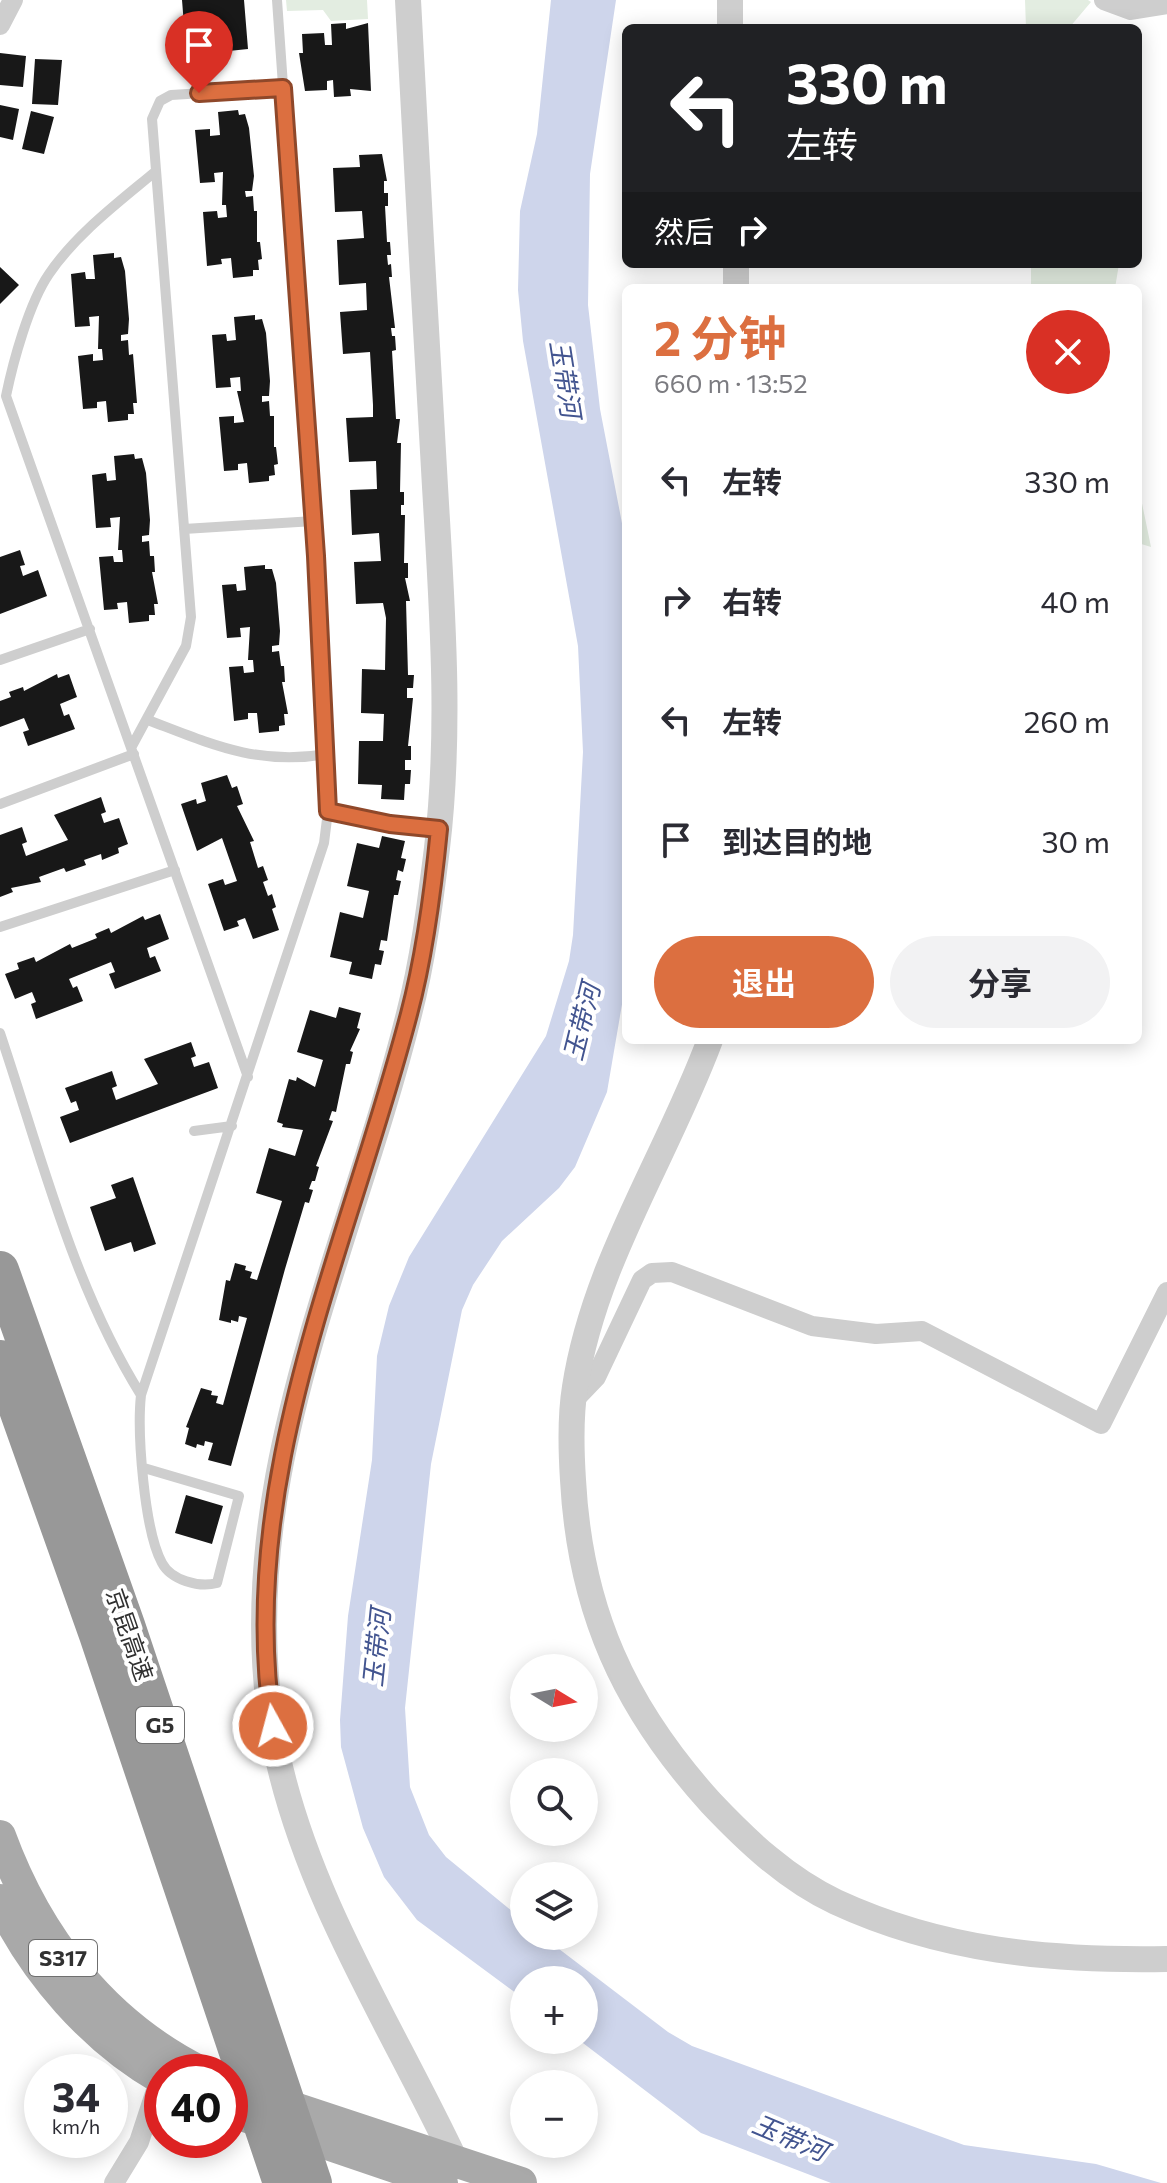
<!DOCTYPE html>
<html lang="zh">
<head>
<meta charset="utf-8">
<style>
  body { margin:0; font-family:Commissioner,"Noto Sans SC",sans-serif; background:#f2f2f3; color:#2b2b33; height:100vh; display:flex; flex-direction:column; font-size:30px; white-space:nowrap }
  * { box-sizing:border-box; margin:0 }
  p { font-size:26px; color:#7c7c81 }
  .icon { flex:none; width:44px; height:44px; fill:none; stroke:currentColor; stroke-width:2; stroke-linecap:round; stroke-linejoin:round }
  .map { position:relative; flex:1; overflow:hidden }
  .sheet { position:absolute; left:622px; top:284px; width:520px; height:760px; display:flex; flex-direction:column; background:#fff; border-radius:12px; box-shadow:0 4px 20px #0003 }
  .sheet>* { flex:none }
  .top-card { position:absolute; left:622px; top:24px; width:520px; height:244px; border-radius:12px; box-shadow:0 4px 20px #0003; background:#202124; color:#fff; overflow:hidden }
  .needle { width:52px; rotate:100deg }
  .buttons { position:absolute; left:510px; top:1654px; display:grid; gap:16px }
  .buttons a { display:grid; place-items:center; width:88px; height:88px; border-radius:50%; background:#fff; box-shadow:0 4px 20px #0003; font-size:40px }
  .speed { position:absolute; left:24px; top:2054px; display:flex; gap:16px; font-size:40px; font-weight:700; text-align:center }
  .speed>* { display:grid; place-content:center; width:104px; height:104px; border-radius:50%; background:#fff; box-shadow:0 4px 20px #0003; line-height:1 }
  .speed small { font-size:20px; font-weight:400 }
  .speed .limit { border:12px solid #d22; background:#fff; color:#111 }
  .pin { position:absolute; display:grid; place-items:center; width:68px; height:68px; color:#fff; margin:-82px -34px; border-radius:50% 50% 50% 0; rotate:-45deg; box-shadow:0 0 8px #0007 }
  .pin .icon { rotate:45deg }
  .me { position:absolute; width:88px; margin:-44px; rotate:353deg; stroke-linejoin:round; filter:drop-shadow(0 0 6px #0008) }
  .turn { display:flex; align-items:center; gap:28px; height:168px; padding:0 32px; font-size:36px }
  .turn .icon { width:104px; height:104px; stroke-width:2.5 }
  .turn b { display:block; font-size:56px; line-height:68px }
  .then { display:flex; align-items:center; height:76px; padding:0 32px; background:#0003; gap:16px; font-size:30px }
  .round { display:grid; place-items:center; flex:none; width:84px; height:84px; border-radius:42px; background:#f2f2f3 }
  .overview { display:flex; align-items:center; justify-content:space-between; height:136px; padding:0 32px }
  h1 { font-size:48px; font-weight:700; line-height:60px; color:#dc6f40 }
  .button { display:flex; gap:16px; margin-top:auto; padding:16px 32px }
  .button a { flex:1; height:92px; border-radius:48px; background:#dc6f40; color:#fff; font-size:32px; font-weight:700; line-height:92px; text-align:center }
  .button a+a { background:#f2f2f3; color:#2b2b33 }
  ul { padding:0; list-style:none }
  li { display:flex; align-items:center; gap:24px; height:120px; padding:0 32px }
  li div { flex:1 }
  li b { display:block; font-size:30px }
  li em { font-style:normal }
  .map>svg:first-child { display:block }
  .green { fill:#e3ede1 }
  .water { fill:#ced5eb }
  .building { fill:#181818 }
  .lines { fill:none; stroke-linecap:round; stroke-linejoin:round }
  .service { stroke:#cecece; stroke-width:10 }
  .minor { stroke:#cecece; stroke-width:20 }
  .tertiary { stroke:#cecece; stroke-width:26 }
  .primary { stroke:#a9a9a9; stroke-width:32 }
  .motorway { stroke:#989898; stroke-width:38 }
  .route-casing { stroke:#8f482a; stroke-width:20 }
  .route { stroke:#dc6f40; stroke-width:14 }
  .labels { text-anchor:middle; stroke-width:8; stroke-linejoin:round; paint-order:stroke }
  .shield { fill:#fff; stroke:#6f6f6f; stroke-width:2 }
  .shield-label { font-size:22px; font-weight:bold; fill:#313131 }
  .street-label { font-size:24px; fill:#313131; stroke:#fff }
  .water-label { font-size:26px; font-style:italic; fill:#435590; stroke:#fff }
</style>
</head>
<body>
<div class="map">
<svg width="1167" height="2183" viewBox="0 0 1167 2183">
  <rect width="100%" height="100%" fill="#fff"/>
  <!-- green -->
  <path class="green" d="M286,0H367L368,19L331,21L323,10L287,11Z
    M1025,0H1088L1091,2L1069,28H1026Z
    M1031,264H1119L1115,288H1031Z
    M1138,484L1151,547L1138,543Z"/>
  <!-- water -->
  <path class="water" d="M551,0H616L590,174L588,305L600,409L626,544V981L607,1092L575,1167L559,1188L502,1241L473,1285L462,1310L431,1464L405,1708L410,1787L429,1835L446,1857L524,1921V1936H542L668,2032L692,2046L964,2145L1096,2164L1161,2183H831L701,2133L579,2040H584V1980H524V1999L417,1920L384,1877L363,1828L341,1747L340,1720L348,1616L372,1460L377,1356L389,1306L409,1257L546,1036L569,961L573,935L583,752L578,646L523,341L518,290L520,211L537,134Z"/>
  <!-- building -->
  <path class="building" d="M182,0H244L248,49L219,52L216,22L184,25Z
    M346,23V29L368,23L371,91L350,89L351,96L334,97L333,80L327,81V90L305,91L299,53H303L302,34L324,33L325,45H332L331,24Z
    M0,53L26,56L23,87L0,85Z
    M35,59L62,60L58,105L32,104Z
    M0,105L19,109L13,140L0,137Z
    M238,110L239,115L245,114L249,128L254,176L252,191H245L246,197L253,196L254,211H257V242H260L262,259L258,260L259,270H253V276L233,278L231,258L221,259L222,264L207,266L203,212L217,211L218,218L227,217L226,205H222L223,172L214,173L215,182L200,183L195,130L210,129V136L220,135L218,112Z
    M31,111L54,117L44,154L22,149Z
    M382,154L387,181H384V193H388V206H385L387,242H390L391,255H387L388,265L391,264L392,277H389L395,328H391L392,336H395L396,350L392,351L396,419H400L397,443H401L400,492H404V505H401V515H405L404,563H408V578H405L410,601H406L408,675H414L413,688H407V698H413L408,746H411V760H405V770H411L410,784H405L404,800L381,799L382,785L358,784L359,741H383L384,714L361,713L362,669L385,670L386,618L383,603L356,604L354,562L381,561L379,533L352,535L350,490L377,489L376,461L349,462L346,418L373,417V405L370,352L343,354L340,312L367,310L366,283L339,285L337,240L364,238L362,211L335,212L333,168L360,167L359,155Z
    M114,253V258L121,257L125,271L129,319L128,334L121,335V341L128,340L129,355L133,354L137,403H133L134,414H128V420L108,422L106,401L97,402V408L83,409L78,356L93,354V361L103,360L102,349H98L99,316L89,317L90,326L75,327L71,274L85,272L86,279H95L93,255Z
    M0,267L19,285L0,304Z
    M255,315V320L262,319L266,333L270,381L269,396H262V402L269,401L270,416H274V447H276L278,464L274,465L275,475L269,476V481L249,483L247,463L238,464V470L224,471L219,417L234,416V423L244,422L237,391H241L240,377L230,378L231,387L216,388L212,335L226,334L227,341L236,340L234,317Z
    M134,454L135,459L142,458L146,473L150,520L149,535L142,536V542L149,541L150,556H154L155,572H152L158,604H154L155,615H149V621L129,623L127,602L117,603L118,609L104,610L99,557L113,556L114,562H123L122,550H118L120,517L110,518L111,527L96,528L92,475L106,473L107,481L116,480L114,456Z
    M20,550L25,565L20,566L23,576L38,570L47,596L0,614V557Z
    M265,565V569H272L276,583L280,631L279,645L272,646V652L279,651L281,666H284L285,682H282L288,714H284L285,725L279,726V731L259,733L257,713H248V719L234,721L229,667L243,666L244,673L254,672L253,660H248L250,627L240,628L241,637L227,638L222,585L236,584L237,591L246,590L244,567Z
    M57,674L58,678L69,674L77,697L60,704L64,716L69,714L75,729L28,746L23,732L29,730L24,718L0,727V701L11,697L9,692L23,687L24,691Z
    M227,775L232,788L237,786L243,804L237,806L254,841L250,842L258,868L263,866L268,880L263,882L268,896L272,894L276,907L272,909L279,930L253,939L245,918L237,921L239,926L224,931L208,884L223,879L225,885L237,881L222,838L197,851L181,804L196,799L197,804L206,801L201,783Z
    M101,797L106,812L101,814L104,823L119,818L128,844L118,848L119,853L102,860L101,854L84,860L86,865L66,872L64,868L39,877L41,882L11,888L13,892L0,897V835L22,827L27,842L22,844L26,856L68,840L54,815Z
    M382,836L405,841L401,858L406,859L403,872L398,870L396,880L401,881L398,895H394L387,941L381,940L379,950L384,951L381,965L375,964L372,979L349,974L352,962L330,957L340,912L363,918L369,891L347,886L357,843L379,848Z
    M160,914L169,939L147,948L150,958L155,956L161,971L115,989L109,974L115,972L111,962L69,979L73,988L77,986L83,1001L36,1019L31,1004L36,1002L32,992L15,999L5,974L19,969L17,963L34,957L36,962L70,944L72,948L97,938L95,934L109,928L111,933L143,916L145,920Z
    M339,1007L361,1013L357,1028L360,1029L350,1051L353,1052L350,1064H346L336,1112L332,1111L329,1120L333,1121L316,1166L319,1167L315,1181H312L309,1189L313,1190L309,1203L305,1202L285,1269L231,1466L208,1460L213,1443L205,1441L204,1446L197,1444L196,1448L185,1444L189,1428L186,1427L201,1388L212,1391L211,1395L218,1396L216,1403L223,1405L247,1318L239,1316L238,1322L231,1320V1323L219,1320L226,1280L230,1281L235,1263L246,1266L245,1270L252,1272L250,1278L257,1280L282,1201L256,1193L269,1148L295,1156L303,1130L282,1127L283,1124L277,1122L289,1079L296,1081L297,1077L315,1087L323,1060L297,1052L310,1010L336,1018Z
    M191,1042L196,1056L191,1058L194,1067L209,1062L218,1088L70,1143L60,1117L79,1110L76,1101L71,1103L65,1088L112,1071L117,1086L112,1088L116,1100L158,1084L144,1059Z
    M133,1177L156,1244L134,1252L131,1242L105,1251L90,1207L116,1198L111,1185Z
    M186,1495L223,1506L212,1544L175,1533Z"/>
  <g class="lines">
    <!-- service -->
    <path class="service" d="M156,171C119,202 76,234 49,274C29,303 13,362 6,396L248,1077
      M184,529L314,521
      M0,660L90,629
      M148,720C211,744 258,766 327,754
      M132,746L186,646L191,617L152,119L160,101L171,95L283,88
      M0,804L134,754
      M328,811L390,824L437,829
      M0,927L175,870
      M0,1033C41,1155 73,1286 141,1395
      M194,1131L232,1126
      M144,1468L239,1496L217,1583C199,1588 171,1580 162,1563C144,1530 137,1432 141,1395L324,843L328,811L316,556L277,0"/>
    <!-- minor -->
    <path class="minor" d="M1104,0L1131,10L1167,4
      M0,25L13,0
      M574,1400L596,1377L642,1280L652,1273L672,1272L812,1326L876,1334L922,1331L1101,1424L1167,1292
      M114,2183L139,2142L160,2078"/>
    <!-- tertiary -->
    <path class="tertiary" d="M408,0C416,156 425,313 434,469C441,595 452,722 437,848C430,904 423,960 409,1014C349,1256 223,1498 277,1754C309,1901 393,2028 456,2162
      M730,0V28
      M736,264V288
      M710,1040C667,1156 594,1263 575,1387C570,1417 571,1449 573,1480C580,1610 624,1707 711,1803C747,1841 787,1879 836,1902C942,1951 1051,1961 1167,1959"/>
    <!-- primary -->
    <path class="primary" d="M0,1836C37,1937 103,2023 201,2072
      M0,1900C33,1971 93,2040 162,2079
      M270,2100L521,2183
      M230,2111L442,2183"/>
    <!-- motorway -->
    <path class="motorway" d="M0,1270L126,1625L313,2183
      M0,1359L98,1635L282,2183"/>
  </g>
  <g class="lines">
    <!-- route casing -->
    <g class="route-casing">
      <path id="route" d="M199,93L283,88L316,556L328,811L390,824L439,829C433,891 425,954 409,1014C348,1248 235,1479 273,1726"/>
    </g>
    <!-- route -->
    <use href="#route" class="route"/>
  </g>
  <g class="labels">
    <!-- shield labels -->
    <g class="shield">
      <rect x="136" y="1707" width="48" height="36" rx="6"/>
      <rect x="29" y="1940" width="68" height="36" rx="6"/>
    </g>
    <g class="shield-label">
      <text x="160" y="1733">G5</text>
      <text x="63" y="1966">S317</text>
    </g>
    <!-- street labels -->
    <g class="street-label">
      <text transform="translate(129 1635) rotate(71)" y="8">京昆高速</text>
    </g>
    <!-- water labels -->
    <g class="water-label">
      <text transform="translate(565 379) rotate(81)" y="9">玉带河</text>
      <text transform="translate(582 1022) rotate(-76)" y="9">玉带河</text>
      <text transform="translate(377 1648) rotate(-84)" y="9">玉带河</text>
      <text transform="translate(790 2138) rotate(23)" y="9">玉带河</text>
    </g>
  </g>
</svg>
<div class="buttons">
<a><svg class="needle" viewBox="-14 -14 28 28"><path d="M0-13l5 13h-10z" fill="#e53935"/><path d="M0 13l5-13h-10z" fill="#7c7c81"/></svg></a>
<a><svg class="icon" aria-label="search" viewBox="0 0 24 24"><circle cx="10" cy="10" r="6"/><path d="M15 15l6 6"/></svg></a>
<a><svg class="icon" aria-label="layers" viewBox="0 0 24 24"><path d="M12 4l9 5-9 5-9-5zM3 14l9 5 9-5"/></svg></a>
<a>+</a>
<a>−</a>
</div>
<div class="speed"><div>34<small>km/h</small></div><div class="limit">40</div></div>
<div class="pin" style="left:199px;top:93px;background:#d93025"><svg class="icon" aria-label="arrive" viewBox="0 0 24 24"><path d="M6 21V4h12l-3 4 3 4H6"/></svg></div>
<svg class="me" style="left:273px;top:1726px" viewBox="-20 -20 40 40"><circle r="17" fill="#dc6f40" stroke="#fff" stroke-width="3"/><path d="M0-11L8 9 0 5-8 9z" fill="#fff"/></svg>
<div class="top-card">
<div class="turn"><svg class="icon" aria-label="left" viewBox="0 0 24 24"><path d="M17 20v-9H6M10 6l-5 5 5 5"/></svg><div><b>330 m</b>左转</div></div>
<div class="then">然后<svg class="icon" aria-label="right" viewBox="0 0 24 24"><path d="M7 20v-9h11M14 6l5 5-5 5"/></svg></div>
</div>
<section class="sheet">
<div class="overview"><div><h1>2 分钟</h1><p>660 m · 13:52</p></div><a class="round" style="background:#d93025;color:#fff"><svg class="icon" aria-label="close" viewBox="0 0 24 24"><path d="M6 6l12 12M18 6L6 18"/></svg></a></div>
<ul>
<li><svg class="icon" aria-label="left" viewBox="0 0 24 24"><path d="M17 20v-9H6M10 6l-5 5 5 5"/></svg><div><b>左转</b></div><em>330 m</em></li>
<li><svg class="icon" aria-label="right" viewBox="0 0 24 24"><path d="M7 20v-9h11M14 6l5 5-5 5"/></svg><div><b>右转</b></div><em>40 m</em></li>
<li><svg class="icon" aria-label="left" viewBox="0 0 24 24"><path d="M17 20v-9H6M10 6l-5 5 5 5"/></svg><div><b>左转</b></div><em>260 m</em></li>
<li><svg class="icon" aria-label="arrive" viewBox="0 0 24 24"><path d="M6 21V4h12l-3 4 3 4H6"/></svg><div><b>到达目的地</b></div><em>30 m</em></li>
</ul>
<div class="button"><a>退出</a><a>分享</a></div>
</section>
</div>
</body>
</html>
